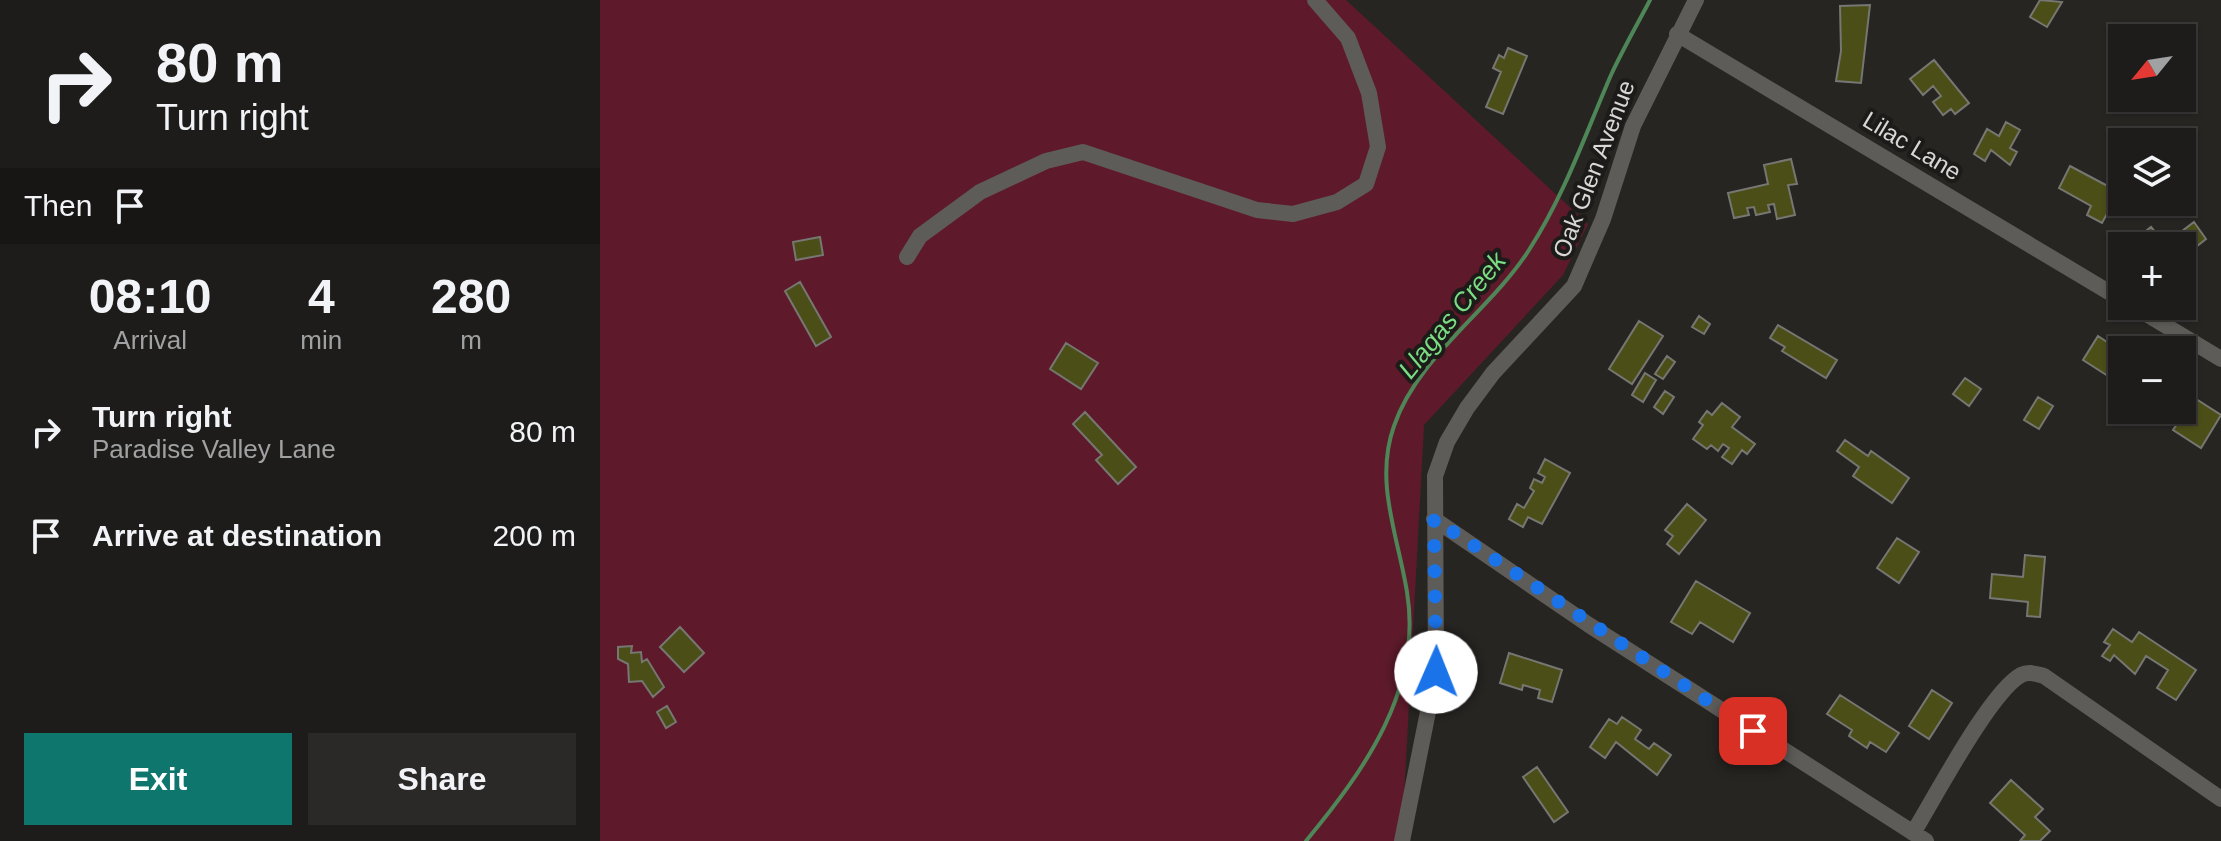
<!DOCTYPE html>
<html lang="en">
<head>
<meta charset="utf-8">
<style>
  body { margin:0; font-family:Helvetica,sans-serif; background:#2a2927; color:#f1f3f6; height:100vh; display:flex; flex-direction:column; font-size:30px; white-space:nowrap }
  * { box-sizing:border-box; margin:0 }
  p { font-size:26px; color:#a0a1a2 }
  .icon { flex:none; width:44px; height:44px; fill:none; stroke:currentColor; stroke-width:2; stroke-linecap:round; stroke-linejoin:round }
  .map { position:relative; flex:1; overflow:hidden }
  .sheet { display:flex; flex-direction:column; background:#1d1c1a; width:600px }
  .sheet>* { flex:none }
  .guide { background:#1d1c1a; color:#f1f3f6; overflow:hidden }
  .needle { width:52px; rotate:240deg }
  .controls { position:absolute; left:1508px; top:24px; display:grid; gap:16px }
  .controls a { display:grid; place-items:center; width:88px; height:88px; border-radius:0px; background:#1d1c1a; box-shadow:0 2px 6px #0004,0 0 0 2px #3b3a39; font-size:40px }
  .pin { position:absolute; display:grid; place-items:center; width:68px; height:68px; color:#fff; margin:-34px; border-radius:16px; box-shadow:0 4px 12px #0006 }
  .me { position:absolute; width:88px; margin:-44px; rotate:1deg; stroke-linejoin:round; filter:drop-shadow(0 0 6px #0008) }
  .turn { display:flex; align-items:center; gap:28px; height:168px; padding:0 24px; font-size:36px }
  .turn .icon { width:104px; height:104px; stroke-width:2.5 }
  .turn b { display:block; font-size:56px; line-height:68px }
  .then { display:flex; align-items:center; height:76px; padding:0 24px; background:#0003; gap:16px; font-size:30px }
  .eta { display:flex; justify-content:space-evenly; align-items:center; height:136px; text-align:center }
  .eta b { font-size:48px; font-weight:800; line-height:56px }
  .action { display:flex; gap:16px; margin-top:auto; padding:16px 24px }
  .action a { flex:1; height:92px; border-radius:0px; background:#0f766e; color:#fff; font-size:32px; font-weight:800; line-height:92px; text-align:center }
  .action a+a { background:#2a2927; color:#f1f3f6 }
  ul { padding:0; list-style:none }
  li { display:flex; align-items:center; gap:24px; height:104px; padding:0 24px }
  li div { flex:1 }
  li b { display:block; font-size:30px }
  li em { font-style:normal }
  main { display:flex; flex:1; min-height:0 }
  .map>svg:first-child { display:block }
  .green { fill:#5e1a2b }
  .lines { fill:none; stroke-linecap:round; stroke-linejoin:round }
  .stream { stroke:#4e8658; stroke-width:4 }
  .building { fill:#4c4e18; stroke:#767672; stroke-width:2 }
  .minor { stroke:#5e5c59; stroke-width:16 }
  .route { stroke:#1a73e8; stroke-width:14; stroke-dasharray:0 25.2 }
  .labels { text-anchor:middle; stroke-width:8; stroke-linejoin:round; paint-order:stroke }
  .street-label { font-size:24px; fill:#d8d7d5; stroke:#1d1b19 }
  .water-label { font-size:26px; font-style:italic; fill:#7add83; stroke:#1d1b19 }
</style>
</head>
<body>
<main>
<section class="sheet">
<div class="guide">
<div class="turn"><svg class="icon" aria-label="right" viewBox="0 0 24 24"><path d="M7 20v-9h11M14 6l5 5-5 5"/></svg><div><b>80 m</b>Turn right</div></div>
<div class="then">Then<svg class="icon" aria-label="arrive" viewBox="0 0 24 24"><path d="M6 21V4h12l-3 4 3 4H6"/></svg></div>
</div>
<div class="eta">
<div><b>08:10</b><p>Arrival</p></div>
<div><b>4</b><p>min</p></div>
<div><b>280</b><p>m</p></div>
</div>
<ul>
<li><svg class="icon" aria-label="right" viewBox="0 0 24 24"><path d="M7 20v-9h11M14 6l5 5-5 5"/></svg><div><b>Turn right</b><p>Paradise Valley Lane</p></div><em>80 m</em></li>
<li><svg class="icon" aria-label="arrive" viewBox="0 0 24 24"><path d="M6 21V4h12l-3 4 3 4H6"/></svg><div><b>Arrive at destination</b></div><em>200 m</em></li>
</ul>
<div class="action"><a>Exit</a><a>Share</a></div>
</section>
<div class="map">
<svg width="1621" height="841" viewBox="0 0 1621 841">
  <rect width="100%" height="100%" fill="#272522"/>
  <!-- green -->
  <path class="green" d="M0,0H746L988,224L963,275L824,425L802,835L798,841H0Z"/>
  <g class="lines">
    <!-- stream -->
    <path class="stream" d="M706,841C764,771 823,689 807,592C798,536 774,482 794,426C818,356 890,311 929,250C965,194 985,135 1011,75C1023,49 1037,25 1050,0"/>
  </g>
  <!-- building -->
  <path class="building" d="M1440,0L1462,2L1447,27L1430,17Z
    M1270,5L1261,83L1236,81L1241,51L1240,6Z
    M908,48L927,56L903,114L886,107L901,72L893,68L899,55L904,58Z
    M1334,60L1369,103L1355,114L1351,109L1343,115L1333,102L1341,96L1333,86L1323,95L1310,79Z
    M1406,122L1420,130L1410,148L1417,152L1410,165L1391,150L1385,161L1374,154L1387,129L1399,136Z
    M1191,159L1197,184L1188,185L1195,215L1177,219L1174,204L1168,205L1170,212L1156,215L1154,207L1147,208L1149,215L1134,218L1128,193L1168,184L1164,165Z
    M1470,166L1519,192L1502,223L1487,215L1491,206L1459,188Z
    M1594,222L1606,239L1582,258V246H1549L1541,235L1551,227L1565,244Z
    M220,237L223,255L196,260L193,242Z
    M200,282L231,337L216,346L185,291Z
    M1099,316L1110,324L1104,334L1092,327Z
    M1039,321L1063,336L1032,384L1009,369Z
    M1178,325L1237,360L1226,378L1182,351L1185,347L1170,338Z
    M1498,336L1522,352V385L1483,360Z
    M466,343L498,363L481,389L450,369Z
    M1067,356L1075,362L1063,379L1055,374Z
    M1045,373L1056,380L1043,402L1032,395Z
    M1365,378L1381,389L1369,406L1353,394Z
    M1522,388V410H1528L1521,421L1507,413Z
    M1582,390L1621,415L1601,448L1573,430L1583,415L1576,410H1582Z
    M1065,391L1074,397L1063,414L1054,407Z
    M1438,397L1453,406L1439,429L1424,420Z
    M1122,403L1140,417L1132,427L1155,444L1147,454L1142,450L1132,464L1122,457L1129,448L1123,444L1118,451L1111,445L1107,449L1093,439L1103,425L1099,422L1107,411L1112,415Z
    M485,412L536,467L518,484L496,460L502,455L473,424Z
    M1245,440L1268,456L1271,451L1309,478L1292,503L1253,476L1259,467L1237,451Z
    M945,459L970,473L942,524L928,517L923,527L909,519L917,504L924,508L934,491L930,488L934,479L942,483L945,477L938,473Z
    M1087,504L1106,520L1079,554L1067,544L1073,536L1065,530Z
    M1297,538L1319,552L1299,583L1277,568Z
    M1425,555L1445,557L1440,617L1427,616L1428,602L1390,598L1392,574L1423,577Z
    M1096,581L1150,613L1133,642L1100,622L1092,634L1071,622Z
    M80,627L104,653L84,672L60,647Z
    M1513,629L1532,642L1539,632L1596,670L1576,700L1557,688L1568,670L1546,656L1535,674L1514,655L1510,661L1502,656L1510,645L1504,642Z
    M32,646L31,653L41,652L42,662L47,659L64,687L53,697L42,681L29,682L28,664L18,659V647Z
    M909,653L962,670L952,702L938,698L940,690L923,685L922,690L900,683Z
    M1332,690L1352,703L1329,739L1309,726Z
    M1240,695L1299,733L1286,752L1270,742L1267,748L1249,736L1252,730L1227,714Z
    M67,706L76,722L66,728L57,712Z
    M1022,717L1041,730L1035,739L1049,749L1054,743L1071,755L1057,775L1016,742L1005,758L990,747L1009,719L1017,724Z
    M937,767L968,812L954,822L923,777Z
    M1411,780L1443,809L1435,817L1450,831L1440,841H1420L1425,835L1390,803Z"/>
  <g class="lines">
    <!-- minor -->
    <path class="minor" d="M1077,34L1522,300
      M307,257L320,236L380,192L446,161L483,152L657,210L693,214L737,202L766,184L778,147L769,93L748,38L715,0
      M1533,306L1621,359
      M834,519L989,625L1326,841
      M1313,833C1334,799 1390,692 1421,675C1429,671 1436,674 1444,676L1621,799
      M802,841L836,672L835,476L847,442L867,408L893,373L974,286L1003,219L1033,126L1096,0"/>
  </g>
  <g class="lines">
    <!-- route -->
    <path class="route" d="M836,672L834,519L1153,731"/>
  </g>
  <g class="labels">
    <!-- street labels -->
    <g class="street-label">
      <text transform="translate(1312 146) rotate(31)" y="8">Lilac Lane</text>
      <text transform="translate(994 169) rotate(-69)" y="8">Oak Glen Avenue</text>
    </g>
    <!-- water labels -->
    <g class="water-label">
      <text transform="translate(852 315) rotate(-51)" y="9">Llagas Creek</text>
    </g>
  </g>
</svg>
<div class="controls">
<a><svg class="needle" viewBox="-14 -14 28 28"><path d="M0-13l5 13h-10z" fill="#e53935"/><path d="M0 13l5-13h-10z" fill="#a0a1a2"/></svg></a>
<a><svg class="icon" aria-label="layers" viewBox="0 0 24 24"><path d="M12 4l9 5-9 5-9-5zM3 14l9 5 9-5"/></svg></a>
<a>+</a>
<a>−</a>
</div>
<div class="pin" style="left:1153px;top:731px;background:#d93025"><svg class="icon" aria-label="arrive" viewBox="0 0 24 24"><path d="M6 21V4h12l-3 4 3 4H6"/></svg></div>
<svg class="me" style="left:836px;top:672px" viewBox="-20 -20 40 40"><circle r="19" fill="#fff"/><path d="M0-13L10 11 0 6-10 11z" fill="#1a73e8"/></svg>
</div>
</main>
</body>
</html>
